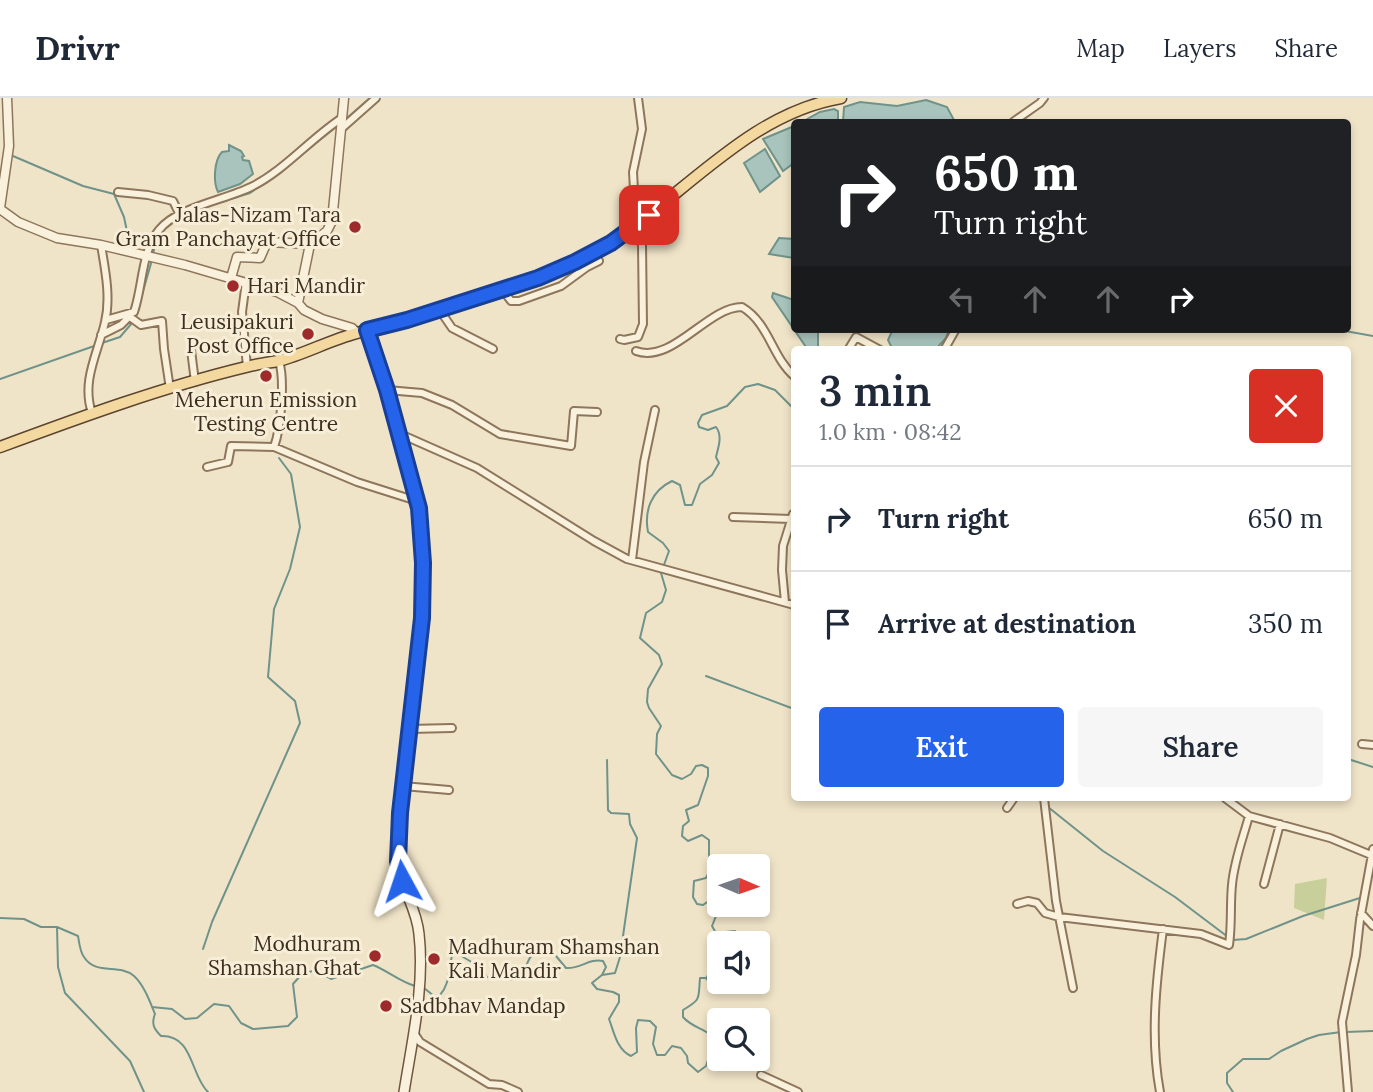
<!DOCTYPE html>
<html lang="en">
<head>
<meta charset="utf-8">
<style>
  body { margin:0; font-family:Lora,serif; background:#f6f6f7; color:#1f2937; height:100vh; display:flex; flex-direction:column; font-size:26px; white-space:nowrap }
  * { box-sizing:border-box; margin:0 }
  p { font-size:23px; color:#747a83 }
  .icon { flex:none; width:38px; height:38px; fill:none; stroke:currentColor; stroke-width:2; stroke-linecap:round; stroke-linejoin:round }
  .map { position:relative; flex:1; overflow:hidden }
  .details { position:absolute; left:791px; top:248px; width:560px; height:455px; display:flex; flex-direction:column; background:#fff; border-radius:7px; box-shadow:0 4px 10px #0003 }
  .details>* { flex:none }
  .top-card { position:absolute; left:791px; top:21px; width:560px; height:214px; border-radius:7px; box-shadow:0 4px 10px #0003; background:#202124; color:#fff; overflow:hidden }
  .needle { width:46px; rotate:92deg }
  .buttons { position:absolute; left:707px; top:756px; display:grid; gap:14px }
  .buttons a { display:grid; place-items:center; width:63px; height:63px; border-radius:7px; background:#fff; box-shadow:0 4px 10px #0003; font-size:35px }
  .pin { position:absolute; display:grid; place-items:center; width:60px; height:60px; color:#fff; margin:-30px; border-radius:14px; box-shadow:0 4px 10px #0006 }
  .me { position:absolute; width:77px; margin:-38px; rotate:355deg; stroke-linejoin:round; filter:drop-shadow(0 0 5px #0008) }
  .turn { display:flex; align-items:center; gap:24px; height:147px; padding:0 28px; font-size:32px }
  .turn .icon { width:91px; height:91px; stroke-width:2.5 }
  .turn b { display:block; font-size:49px; line-height:60px }
  .lanes { display:flex; align-items:center; height:66px; padding:0 28px; background:#0003; justify-content:center; gap:35px; direction:ltr }
  .lanes .off { opacity:.35 }
  .round { display:grid; place-items:center; flex:none; width:74px; height:74px; border-radius:7px; background:#f6f6f7 }
  .summary { display:flex; align-items:center; justify-content:space-between; height:119px; padding:0 28px }
  h1 { font-size:42px; font-weight:600; line-height:52px }
  .primary-button { display:flex; gap:14px; margin-top:auto; padding:14px 28px }
  .primary-button a { flex:1; height:80px; border-radius:7px; background:#2563eb; color:#fff; font-size:28px; font-weight:600; line-height:80px; text-align:center }
  .primary-button a+a { background:#f6f6f7; color:#1f2937 }
  ul { padding:0; list-style:none }
  li { display:flex; align-items:center; gap:21px; height:105px; padding:0 28px; border-top:2px solid #e0e1e3 }
  li div { flex:1 }
  li b { display:block; font-size:26px }
  li em { font-style:normal }
  header { display:flex; align-items:center; gap:42px; box-sizing:border-box; height:98px; padding:0 35px; background:#fff; border-bottom:2px solid #e0e1e3 }
  header strong { font-size:33px }
  nav { display:flex; gap:38px; margin-inline-start:auto; font-size:24px }
  .map>svg:first-child { display:block }
  .green { fill:#c9cf9b }
  .water { fill:#a9c4bc; stroke:#6f938a; stroke-width:2 }
  .lines { fill:none; stroke-linecap:round; stroke-linejoin:round }
  .stream { stroke:#6f938a; stroke-width:2 }
  .minor-casing { stroke:#8d765c; stroke-width:10 }
  .tertiary-casing { stroke:#8d765c; stroke-width:11 }
  .secondary-casing { stroke:#6f573f; stroke-width:12 }
  .primary-casing { stroke:#5b4430; stroke-width:13 }
  .minor { stroke:#faf1dc; stroke-width:6 }
  .tertiary { stroke:#faf1dc; stroke-width:8 }
  .secondary { stroke:#faf1dc; stroke-width:9 }
  .primary { stroke:#f3d9a0; stroke-width:10 }
  .route-casing { stroke:#184099; stroke-width:18 }
  .route { stroke:#2563eb; stroke-width:12 }
  .poi-dot { fill:#9e2a2b; stroke:#f7eed8; stroke-width:2.5 }
  .labels { text-anchor:middle; stroke-width:6; stroke-linejoin:round; paint-order:stroke }
  .poi-label { font-size:21px; fill:#3d2e20; stroke:#f7eed8; text-anchor:end }
</style>
</head>
<body>
<header>
<strong>Drivr</strong>
<nav><a>Map</a><a>Layers</a><a>Share</a></nav>
</header>
<div class="map">
<svg width="1373" height="994" viewBox="0 0 1373 994">
  <rect width="100%" height="100%" fill="#f0e4c8"/>
  <!-- green -->
  <path class="green" d="M1327,780L1324,822L1294,810L1295,786Z"/>
  <!-- water -->
  <path class="water" d="M926,2L947,9L955,24H843L844,9L860,4L897,8Z
    M834,11L838,13V24H802L820,14Z
    M794,28V65L783,73L763,41Z
    M229,47L241,53L244,58L242,59L243,62L249,63L253,76L240,86L218,94C213,84 214,62 222,54L229,53Z
    M765,51L780,78L760,94L744,65Z
    M779,140L794,141V160L769,156Z
    M773,195L794,202V231H818V250L816,252H808L772,199Z
    M893,231H949L946,240L935,252H893L888,242Z"/>
  <g class="lines">
    <!-- stream -->
    <path class="stream" d="M346,21L370,0
      M13,58L83,88L114,96L124,119L129,143
      M294,63L337,28
      M198,111L250,95L264,85
      M153,157L155,145
      M135,221L152,162
      M1334,231L1373,238
      M102,245L120,239L132,225
      M0,281L97,247
      M706,578L794,611
      M1348,661L1373,669
      M1048,709L1103,753L1175,799L1228,839
      M719,802H710L703,807L697,806L693,799L694,783L706,780L713,766L709,761V742L702,737L688,743L682,738L683,728L689,723L686,712L698,707L708,678V670L702,667L696,668L691,676L682,681L672,677L656,656L657,636L661,628L649,610L647,604L648,591L662,566L659,557L640,540L646,515L662,504L666,492L661,475L669,453L663,445L648,434C644,413 651,393 672,383L680,387L685,407H692L700,386L712,377L719,365L716,359C718,350 723,338 716,329L708,332L699,329L698,325L702,317L727,308L745,289L758,286L775,292L794,311
      M725,807L724,815L716,818L712,828L716,835L735,833L740,845
      M0,820L24,821L41,829H57L78,838C79,844 80,854 84,859C96,878 119,865 134,878C144,887 150,904 155,916C151,926 154,931 161,938C194,937 190,977 208,994
      M57,829L58,869L65,895L130,963L144,994
      M1233,842L1246,841L1303,818L1363,799
      M720,845L721,836
      M748,845L751,841L758,840L763,845V851L758,854
      M203,851L212,824L300,625L295,603L268,579L274,511L290,471L300,429L291,376L279,360
      M602,877L615,875L620,859L637,740L630,726L629,716L611,715L608,712L607,662
      M707,879L719,855
      M424,890L434,898L440,897C450,886 448,872 452,858L458,856L480,869L487,879L513,882L524,877C527,863 530,855 544,848L551,852L566,870C581,871 589,860 603,863L606,869L602,877L592,885L597,891L613,894L619,897V904L609,921C614,934 617,952 631,958L637,954L636,930L638,922L650,923L656,929L653,946L657,957H665L672,948L681,950L687,958L688,965L698,974L706,968L709,959L717,956L719,948
      M152,909L172,911L185,921L197,920L214,906L229,908L241,925L253,931L288,928L297,919L293,886L301,877L315,872L331,881L373,867C388,873 399,883 415,888
      M1346,934L1373,933
      M719,946C712,932 693,931 683,919V912C702,901 698,901 700,880H706L713,890L719,892L727,884
      M1233,994L1227,985V975L1243,961H1269L1281,953L1307,941L1319,937L1341,934"/>
    <!-- minor casing -->
    <g class="minor-casing">
      <path id="minor" d="M1013,24L1040,5L1044,0
        M341,31L376,0
        M118,94L148,97L173,103L179,115
        M636,127L633,74L642,31L638,0
        M246,184L242,214L247,269
        M502,191L511,203H519L561,188L587,169L599,163L594,154
        M439,211L452,230L493,251
        M130,219L141,227L162,223L164,251L170,291
        M106,222L134,214C143,188 141,154 159,132C177,109 225,102 251,89C284,73 311,40 342,20
        M101,237L121,227L130,218
        M620,241L624,242L638,239L643,226L642,147L638,138L630,132
        M191,252L195,284
        M848,252L856,239L880,252
        M944,252L956,231
        M636,253C673,266 707,209 742,209C769,225 772,259 794,278
        M387,292L422,295L452,307L500,336L571,348L574,313L597,314
        M92,315C81,283 98,255 105,224C111,199 105,171 101,147
        M398,335L477,370L594,443L627,461L794,507
        M274,349C281,330 285,282 279,263
        M207,369L228,364L231,348L274,349L357,384L417,403
        M733,419L791,421
        M632,462L644,364L655,312
        M785,504L782,472L783,448L793,416
        M409,631L452,630
        M1362,646L1373,647
        M403,688L449,692
        M1044,700L1056,803L1073,890
        M1225,700L1249,718L1330,740L1371,757
        M1007,710L1014,700
        M1264,786L1280,726
        M1017,806L1028,803L1037,805L1045,815L1059,819L1201,836L1229,847C1232,826 1230,807 1232,787C1234,763 1243,740 1249,718
        M1361,815L1373,828
        M414,935L420,944L489,986L502,987L518,994
        M761,977L798,994
        M1160,994C1150,940 1156,885 1163,831
        M1348,994L1342,924L1356,857L1360,822L1373,751"/>
    </g>
    <!-- tertiary casing -->
    <g class="tertiary-casing">
      <path id="tertiary" d="M0,110L9,48L7,0
        M0,111L18,124L57,140L101,147L185,167L277,194L298,205L304,212L322,221L352,230L357,235
        M231,180L237,159L260,160L267,144L310,146
        M298,205L310,146L327,133L332,123L344,0"/>
    </g>
    <!-- secondary casing -->
    <g class="secondary-casing">
      <path id="secondary" d="M367,232C379,271 391,310 402,349C408,369 416,390 419,411C437,527 400,644 398,760C398,786 417,809 419,836C425,888 412,943 404,994"/>
    </g>
    <!-- primary casing -->
    <g class="primary-casing">
      <path id="primary" d="M0,349C81,319 163,289 246,269C257,266 267,265 278,263C305,256 330,242 357,235C404,222 448,208 494,193C521,185 548,177 574,165C668,121 735,18 841,0"/>
    </g>
    <!-- minor -->
    <use href="#minor" class="minor"/>
    <!-- tertiary -->
    <use href="#tertiary" class="tertiary"/>
    <!-- secondary -->
    <use href="#secondary" class="secondary"/>
    <!-- primary -->
    <use href="#primary" class="primary"/>
  </g>
  <g class="lines">
    <!-- route casing -->
    <g class="route-casing">
      <path id="route" d="M402,783L398,763L400,715L422,520L423,465L419,410L387,292L367,232L407,222L538,180L575,164L611,145L649,117"/>
    </g>
    <!-- route -->
    <use href="#route" class="route"/>
  </g>
  <!-- markers -->
  <g class="poi-dot">
    <circle cx="355" cy="129" r="7"/>
    <circle cx="233" cy="188" r="7"/>
    <circle cx="308" cy="236" r="7"/>
    <circle cx="266" cy="278" r="7"/>
    <circle cx="375" cy="858" r="7"/>
    <circle cx="434" cy="861" r="7"/>
    <circle cx="386" cy="908" r="7"/>
  </g>
  <g class="labels">
    <!-- poi labels -->
    <g class="poi-label">
      <text x="341" y="124">Jalas-Nizam Tara<tspan x="341" dy="24">Gram Panchayat Office</tspan></text>
      <text x="247" y="195" text-anchor="start">Hari Mandir</text>
      <text x="294" y="231">Leusipakuri<tspan x="294" dy="24">Post Office</tspan></text>
      <text x="266" y="309" text-anchor="middle">Meherun Emission<tspan x="266" dy="24">Testing Centre</tspan></text>
      <text x="361" y="853">Modhuram<tspan x="361" dy="24">Shamshan Ghat</tspan></text>
      <text x="448" y="856" text-anchor="start">Madhuram Shamshan<tspan x="448" dy="24">Kali Mandir</tspan></text>
      <text x="400" y="915" text-anchor="start">Sadbhav Mandap</text>
    </g>
  </g>
</svg>
<div class="buttons">
<a><svg class="needle" viewBox="-14 -14 28 28"><path d="M0-13l5 13h-10z" fill="#e53935"/><path d="M0 13l5-13h-10z" fill="#747a83"/></svg></a>
<a><svg class="icon" aria-label="sound" viewBox="0 0 24 24"><path d="M4 9h4l5-4v14l-5-4H4zM17 9q2 3 0 6"/></svg></a>
<a><svg class="icon" aria-label="search" viewBox="0 0 24 24"><circle cx="10" cy="10" r="6"/><path d="M15 15l6 6"/></svg></a>
</div>
<div class="pin" style="left:649px;top:117px;background:#d93025"><svg class="icon" aria-label="arrive" viewBox="0 0 24 24"><path d="M6 21V4h12l-3 4 3 4H6"/></svg></div>
<svg class="me" style="left:402px;top:783px" viewBox="-20 -20 40 40"><path d="M0-17L14 15 0 8-14 15z" fill="#2563eb" stroke="#fff" stroke-width="4"/></svg>
<div class="top-card">
<div class="turn"><svg class="icon" aria-label="right" viewBox="0 0 24 24"><path d="M7 20v-9h11M14 6l5 5-5 5"/></svg><div><b>650 m</b>Turn right</div></div>
<div class="lanes"><svg class="icon off" aria-label="left" viewBox="0 0 24 24"><path d="M17 20v-9H6M10 6l-5 5 5 5"/></svg><svg class="icon off" aria-label="ahead" viewBox="0 0 24 24"><path d="M12 20V5M6 11l6-6 6 6"/></svg><svg class="icon off" aria-label="ahead" viewBox="0 0 24 24"><path d="M12 20V5M6 11l6-6 6 6"/></svg><svg class="icon" aria-label="right" viewBox="0 0 24 24"><path d="M7 20v-9h11M14 6l5 5-5 5"/></svg></div>
</div>
<section class="details">
<div class="summary"><div><h1>3 min</h1><p>1.0 km · 08:42</p></div><a class="round" style="background:#d93025;color:#fff"><svg class="icon" aria-label="close" viewBox="0 0 24 24"><path d="M6 6l12 12M18 6L6 18"/></svg></a></div>
<ul>
<li><svg class="icon" aria-label="right" viewBox="0 0 24 24"><path d="M7 20v-9h11M14 6l5 5-5 5"/></svg><div><b>Turn right</b></div><em>650 m</em></li>
<li><svg class="icon" aria-label="arrive" viewBox="0 0 24 24"><path d="M6 21V4h12l-3 4 3 4H6"/></svg><div><b>Arrive at destination</b></div><em>350 m</em></li>
</ul>
<div class="primary-button"><a>Exit</a><a>Share</a></div>
</section>
</div>
</body>
</html>
